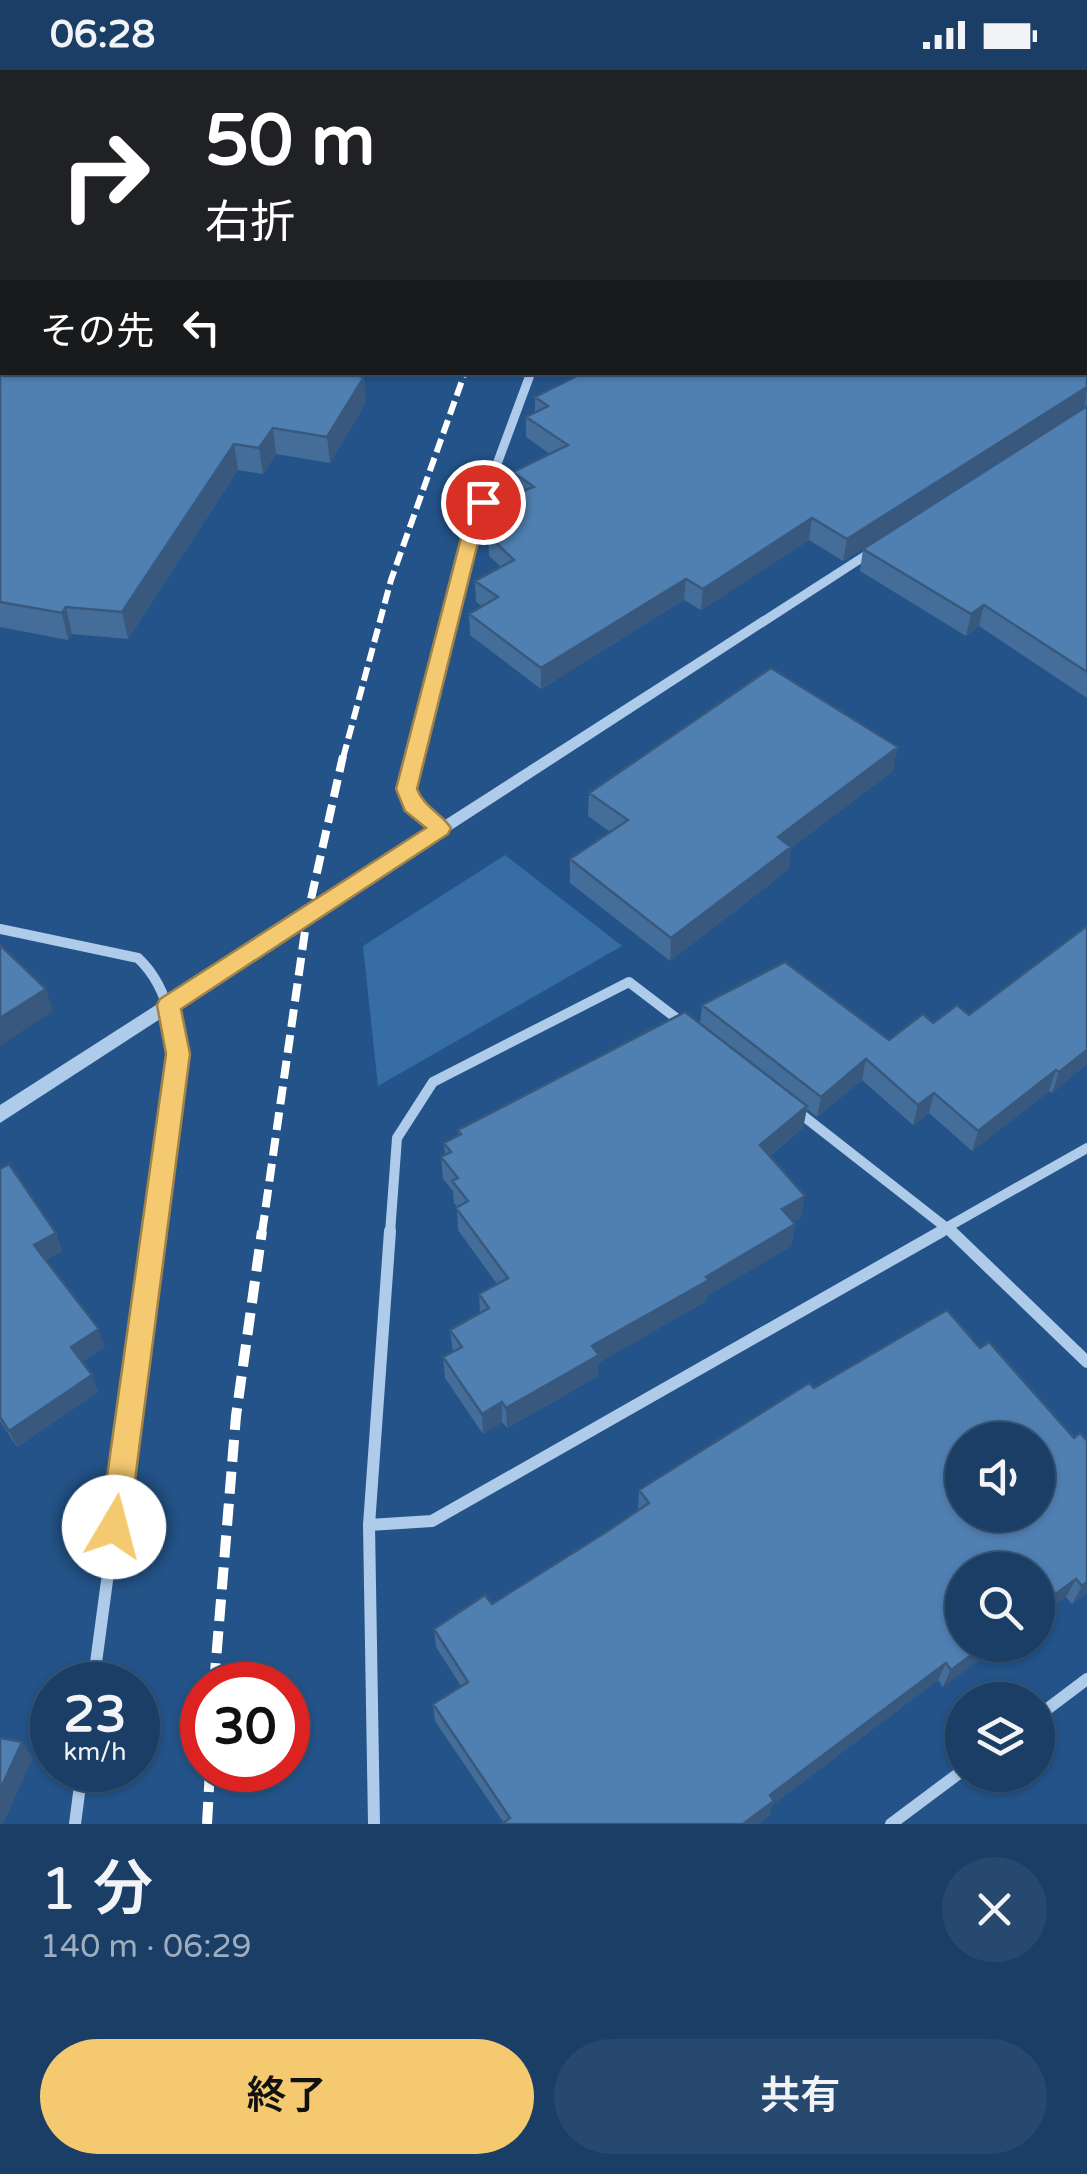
<!DOCTYPE html>
<html lang="ja">
<head>
<meta charset="utf-8">
<style>
  body { margin:0; font-family:"Varela Round","Noto Sans JP",sans-serif; background:#27496f; color:#f1f3f6; height:100vh; display:flex; flex-direction:column; font-size:38px; white-space:nowrap }
  * { box-sizing:border-box; margin:0 }
  p { font-size:32px; color:#9faebf }
  .icon { flex:none; width:55px; height:55px; fill:none; stroke:currentColor; stroke-width:2; stroke-linecap:round; stroke-linejoin:round }
  .map { position:relative; height:1754px; overflow:hidden }
  .panel { display:flex; flex-direction:column; background:#1a3e66; flex:1 }
  .panel>* { flex:none }
  .hud { position:absolute; left:0px; top:0px; width:1088px; height:305px; box-shadow:0 2px 8px #0004,0 0 0 2px #38577a; background:#202124; color:#fff; overflow:hidden }
  .tools { position:absolute; left:945px; top:1352px; display:grid; gap:20px }
  .tools a { display:grid; place-items:center; width:110px; height:110px; border-radius:50%; background:#1a3e66; box-shadow:0 2px 8px #0004,0 0 0 2px #38577a; font-size:50px }
  .speed { position:absolute; left:30px; top:1592px; display:flex; gap:20px; font-size:50px; font-weight:700; text-align:center }
  .speed>* { display:grid; place-content:center; width:130px; height:130px; border-radius:50%; background:#1a3e66; box-shadow:0 2px 8px #0004,0 0 0 2px #38577a; line-height:1 }
  .speed small { font-size:25px; font-weight:400 }
  .speed .limit { border:15px solid #d22; background:#fff; color:#111 }
  .pin { position:absolute; display:grid; place-items:center; width:85px; height:85px; color:#fff; margin:-42px; border:5px solid #fff; border-radius:50%; box-shadow:0 2px 10px #0007 }
  .me { position:absolute; width:110px; margin:-55px; rotate:8deg; stroke-linejoin:round; filter:drop-shadow(0 0 8px #0008) }
  .turn { display:flex; align-items:center; gap:35px; height:210px; padding:0 40px; font-size:45px }
  .turn .icon { width:130px; height:130px; stroke-width:2.5 }
  .turn b { display:block; font-size:70px; line-height:85px }
  .then { display:flex; align-items:center; height:95px; padding:0 40px; background:#0003; gap:20px; font-size:38px }
  .round { display:grid; place-items:center; flex:none; width:105px; height:105px; border-radius:52px; background:#27496f }
  .summary { display:flex; align-items:center; justify-content:space-between; height:170px; padding:0 40px }
  h1 { font-size:60px; font-weight:600; line-height:75px }
  .cta { display:flex; gap:20px; margin-top:auto; padding:20px 40px }
  .cta a { flex:1; height:115px; border-radius:60px; background:#f5c970; color:#111; font-size:40px; font-weight:600; line-height:115px; text-align:center }
  .cta a+a { background:#27496f; color:#f1f3f6 }
  .status { display:flex; justify-content:space-between; align-items:center; height:70px; padding:0 50px; background:#1a3e66; direction:ltr }
  .status svg { height:28px; fill:currentColor }
  .map>svg:first-child { display:block }
  .green { fill:#376da5 }
  .lines { fill:none; stroke-linecap:round; stroke-linejoin:round }
  .minor-far3 { stroke:#aecbea; stroke-width:6 }
  .minor-far2 { stroke:#aecbea; stroke-width:9 }
  .minor-far1 { stroke:#aecbea; stroke-width:10 }
  .minor { stroke:#aecbea; stroke-width:12 }
  .tertiary { fill:#aecbea; fill-rule:evenodd }
  .rail-far3 { stroke:#fff; stroke-width:5; stroke-dasharray:11 5; stroke-linecap:butt }
  .rail-far2 { stroke:#fff; stroke-width:6; stroke-dasharray:14 6; stroke-linecap:butt }
  .rail-far1 { stroke:#fff; stroke-width:8; stroke-dasharray:18 8; stroke-linecap:butt }
  .rail { stroke:#fff; stroke-width:10; stroke-dasharray:22 10; stroke-linecap:butt }
  .wall { fill:#456d99 }
  .shaded-wall { fill:#38597d }
  .building { fill:#507fb2; stroke:#38597d; stroke-width:2.5; fill-rule:evenodd }
  .route { fill:#f5c970; stroke:#9f8349; stroke-width:2.5 }
</style>
</head>
<body>
<div class="status"><b>06:28</b><svg viewBox="0 0 49 12"><path d="M0 12V9h3v3zM5 12V6h3v6zM10 12V3h3v9zM15 12V0h3v12zM26 1h20v11H26zM47 4h2v5h-2z"/></svg></div>
<div class="map">
<svg width="1087" height="1754" viewBox="0 0 1087 1754">
  <rect width="100%" height="100%" fill="#235388"/>
  <!-- green -->
  <path class="green" d="M505,785L622,876L378,1016L363,876Z"/>
  <g class="lines">
    <!-- minor-far3 -->
    <path class="minor-far3" d="M529,307L531,302"/>
    <!-- minor-far2 -->
    <path class="minor-far2" d="M414,688L471,464L530,305"/>
    <!-- minor-far1 -->
    <path class="minor-far1" d="M414,686C404,729 407,731 441,758
      M0,859L138,888C204,950 165,1083 154,1163
      M797,1041L953,1163
      M390,1163L397,1068L433,1012L629,912L684,954
      M937,1163L1087,1078"/>
    <!-- minor -->
    <path class="minor" d="M951,1161L1087,1292
      M369,1455L432,1451L942,1161
      M93,1615L154,1161
      M1038,1646L1087,1609
      M75,1754L82,1700
      M374,1754L369,1455L390,1161
      M891,1754L962,1701"/>
    <!-- tertiary -->
    <path class="tertiary" d="M880,471L887,475L885,478L0,1053V1035Z"/>
    <!-- rail-far3 -->
    <path class="rail-far3" d="M463,307L465,302"/>
    <!-- rail-far2 -->
    <path class="rail-far2" d="M343,688L391,510L464,305"/>
    <!-- rail-far1 -->
    <path class="rail-far1" d="M262,1163L307,847L343,686"/>
    <!-- rail -->
    <path class="rail" d="M214,1615L236,1346L262,1161
      M207,1754L210,1700"/>
  </g>
  <!-- wall -->
  <path class="wall" d="M0,0H402L401,2H2L343,302L366,332L330,393L276,384L263,404L238,400L128,569L72,564L68,570L0,557Z
    M454,0H535L533,2H476Z
    M1087,0V628L979,556L966,566L860,501L863,479L1087,336H1085L843,491L809,470L701,540L684,530L541,619L470,565L469,544L482,536L476,532L475,511L501,497L489,486L488,465L491,464V453L507,447L506,426L513,423V402L550,384L526,367V347L535,342V327L578,306L572,302H1085Z
    M893,701L791,778L788,800L670,891L570,813V789L610,762L588,746L589,723Z
    M1087,856V994L1052,1023L1049,1021L972,1081L929,1043L913,1055L862,1010L817,1047L807,1039L803,1058L770,1086L801,1148L794,1152L795,1154L791,1176L707,1226L706,1231L598,1293V1306L507,1358L502,1352L483,1364L445,1308L443,1287L453,1282L450,1260L480,1243L479,1224L497,1214L458,1160L457,1137L454,1133L453,1121L443,1109L441,1087L445,1085L444,1073L458,1065V1060L700,953L702,935L889,970L933,953L969,945Z
    M0,1099L56,1163L62,1181L46,1190L105,1277L81,1292L98,1322L17,1377L0,1351Z
    M947,1240L1087,1523L1072,1534L1066,1527L962,1575L943,1617L938,1610L772,1735L769,1746L758,1754H502L504,1753L435,1651L433,1634L461,1616L436,1577L434,1559L492,1534L606,1462L638,1440L639,1420Z"/>
  <!-- shaded-wall -->
  <path class="shaded-wall" d="M386,0H402L401,2H384Z
    M364,307L366,332L330,393L327,367Z
    M1087,317L1085,336L843,491L847,469Z
    M273,358L276,384L263,404L259,378Z
    M234,374L238,400L128,569L122,542Z
    M812,448L809,470L701,540L703,519Z
    M686,509L684,530L541,619V598Z
    M984,535L979,556L966,566L971,544Z
    M66,537L72,564L68,570L62,543Z
    M898,677L893,701L791,778L788,800L670,891L671,868L778,767Z
    M46,919L53,941L0,976V948Z
    M1087,980V994L1052,1023L1059,1002Z
    M866,989L862,1010L817,1047L821,1027Z
    M1056,1000L1049,1021L972,1081L978,1061Z
    M934,1023L929,1043L913,1055L918,1035Z
    M807,1036L803,1058L756,1097L760,1075Z
    M805,1126L801,1148L778,1161L782,1139Z
    M795,1154L791,1176L707,1226L706,1231L598,1293V1306L507,1358L506,1338L592,1276Z
    M56,1163L62,1181L41,1193L34,1175Z
    M99,1259L105,1277L77,1294L71,1277Z
    M92,1305L98,1322L17,1377L9,1361Z
    M502,1332V1352L483,1364L482,1344Z
    M1076,1509L1066,1527L1038,1548V1537Z
    M1087,1512V1523L1072,1534L1082,1516Z
    M985,1575H1000L943,1617L951,1600Z
    M946,1593L938,1610L772,1735L769,1746L758,1754H743L770,1725Z
    M22,1672L33,1688L3,1754H0V1720Z"/>
  <!-- building -->
  <path class="building" d="M0,0H386L384,2H2V302H337L364,307L327,367L273,358L259,378L234,374L122,542L66,537L62,543L0,532Z
    M695,0H1087V317L847,469L812,448L703,519L686,509L541,598L469,544L498,527L475,511L514,490L488,465L499,461L491,453L523,442L506,426L534,417L513,402L568,375L526,347L548,336L535,327L585,302H1085V2H694Z
    M1087,336V602L984,535L971,544L863,479Z
    M771,598L898,677L778,767L791,777L671,868L570,789L628,750L589,723Z
    M1087,856V980L1059,1002L1056,1000L978,1061L934,1023L918,1035L866,989L821,1027L702,935L785,892L889,970L923,944L933,953L957,935L969,945Z
    M0,875L46,919L0,948Z
    M685,942L807,1036L760,1075L805,1126L782,1139L795,1154L706,1207L709,1210L592,1276L599,1285L506,1338L502,1332L482,1344L443,1287L462,1277L450,1260L489,1238L479,1224L508,1208L456,1138L468,1131L452,1111L458,1108L441,1087L451,1082L444,1073L461,1064L458,1060Z
    M9,1094L56,1163L34,1175L99,1259L71,1277L92,1305L9,1361L0,1347V1099Z
    M947,1240L980,1278L989,1272L1074,1368L1080,1363L1087,1371V1512L1082,1516L1076,1509L1038,1537V1500H962V1575H985L951,1600L946,1593L770,1725L774,1731L743,1754H502L510,1748L433,1634L468,1612L434,1559L485,1525L492,1534L606,1462L649,1433L639,1420L809,1313L814,1318ZM962,1370H1038V1445H962Z
    M0,1668L22,1672L0,1720Z"/>
  <!-- route -->
  <path class="route" d="M483,426L492,432L480,464L417,719C424,737 441,743 451,758L448,764L181,939L190,984L129,1457L125,1467L114,1471L104,1467L100,1457L166,984L157,935L160,929L426,758L405,741L396,719L462,464L474,432Z"/>
</svg>
<div class="tools">
<a><svg class="icon" aria-label="sound" viewBox="0 0 24 24"><path d="M4 9h4l5-4v14l-5-4H4zM17 9q2 3 0 6"/></svg></a>
<a><svg class="icon" aria-label="search" viewBox="0 0 24 24"><circle cx="10" cy="10" r="6"/><path d="M15 15l6 6"/></svg></a>
<a><svg class="icon" aria-label="layers" viewBox="0 0 24 24"><path d="M12 4l9 5-9 5-9-5zM3 14l9 5 9-5"/></svg></a>
</div>
<div class="speed"><div>23<small>km/h</small></div><div class="limit">30</div></div>
<div class="pin" style="left:483px;top:432px;background:#d93025"><svg class="icon" aria-label="arrive" viewBox="0 0 24 24"><path d="M6 21V4h12l-3 4 3 4H6"/></svg></div>
<svg class="me" style="left:114px;top:1457px" viewBox="-20 -20 40 40"><circle r="19" fill="#fff"/><path d="M0-13L10 11 0 6-10 11z" fill="#f5c970"/></svg>
<div class="hud">
<div class="turn"><svg class="icon" aria-label="right" viewBox="0 0 24 24"><path d="M7 20v-9h11M14 6l5 5-5 5"/></svg><div><b>50 m</b>右折</div></div>
<div class="then">その先<svg class="icon" aria-label="left" viewBox="0 0 24 24"><path d="M17 20v-9H6M10 6l-5 5 5 5"/></svg></div>
</div>
</div>
<section class="panel">
<div class="summary"><div><h1>1 分</h1><p>140 m · 06:29</p></div><a class="round"><svg class="icon" aria-label="close" viewBox="0 0 24 24"><path d="M6 6l12 12M18 6L6 18"/></svg></a></div>
<div class="cta"><a>終了</a><a>共有</a></div>
</section>
</body>
</html>
